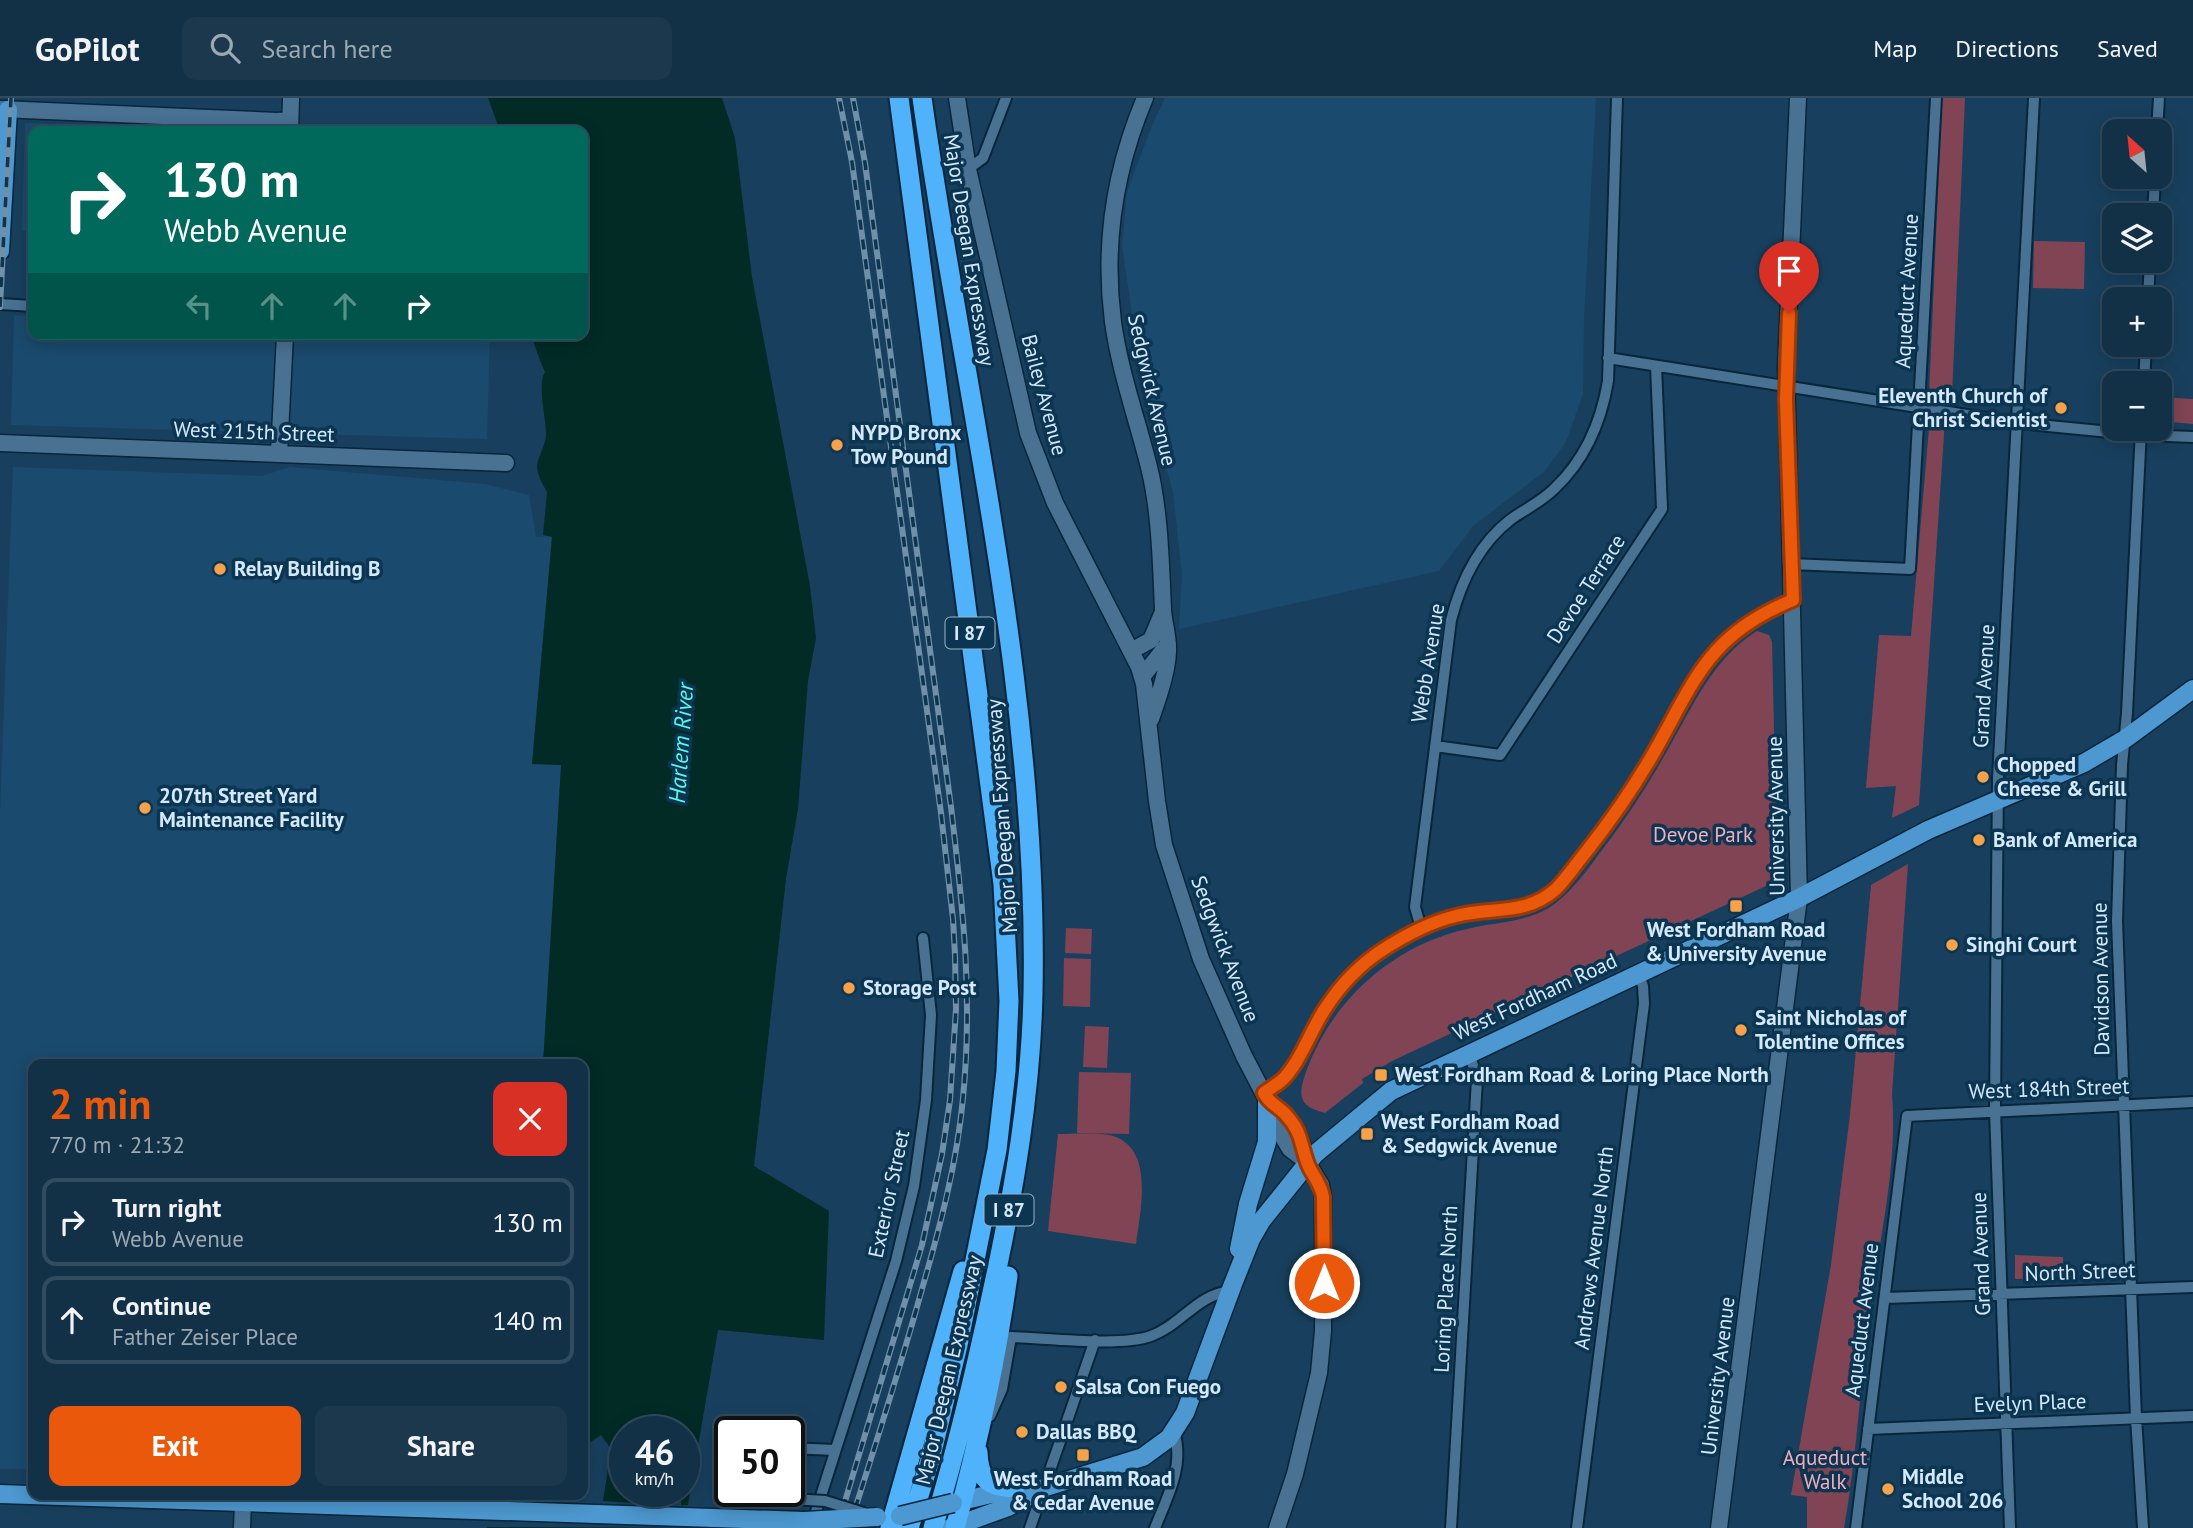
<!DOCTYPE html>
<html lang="en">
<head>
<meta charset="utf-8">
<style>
  body { margin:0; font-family:"PT Sans",sans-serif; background:#1b384d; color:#f1f3f6; height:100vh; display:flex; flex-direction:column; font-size:26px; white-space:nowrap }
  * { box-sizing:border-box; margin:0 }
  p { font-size:23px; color:#9ca9b3 }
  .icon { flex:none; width:38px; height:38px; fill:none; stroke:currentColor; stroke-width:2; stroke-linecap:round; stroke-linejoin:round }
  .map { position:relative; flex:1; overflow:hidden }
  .details { position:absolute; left:28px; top:961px; width:560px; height:441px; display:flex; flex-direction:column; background:#123046; border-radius:14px; box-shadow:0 4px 18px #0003,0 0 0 2px #314b5f }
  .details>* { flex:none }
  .hud { position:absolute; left:28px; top:28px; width:560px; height:214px; border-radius:14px; box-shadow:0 4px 18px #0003,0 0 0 2px #314b5f; background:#00695c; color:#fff; overflow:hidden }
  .needle { width:46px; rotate:333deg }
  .buttons { position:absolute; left:2102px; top:21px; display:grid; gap:14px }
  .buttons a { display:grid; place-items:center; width:70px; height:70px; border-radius:14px; background:#123046; box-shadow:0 4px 18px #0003,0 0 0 2px #314b5f; font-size:35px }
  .speed { position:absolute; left:609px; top:1318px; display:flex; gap:14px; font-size:35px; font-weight:700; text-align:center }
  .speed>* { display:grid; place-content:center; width:91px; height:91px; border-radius:50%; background:#123046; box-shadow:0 4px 18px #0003,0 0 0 2px #314b5f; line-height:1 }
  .speed small { font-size:18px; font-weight:400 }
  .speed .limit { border:4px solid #111; border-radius:10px; background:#fff; color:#111 }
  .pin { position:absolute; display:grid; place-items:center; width:60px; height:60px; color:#fff; margin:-72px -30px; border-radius:50% 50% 50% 0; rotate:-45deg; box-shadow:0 0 7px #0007 }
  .pin .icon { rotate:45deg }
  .me { position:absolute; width:77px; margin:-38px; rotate:0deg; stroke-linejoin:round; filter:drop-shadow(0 0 5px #0008) }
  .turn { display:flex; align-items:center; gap:24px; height:147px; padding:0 21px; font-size:32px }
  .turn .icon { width:91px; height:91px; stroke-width:2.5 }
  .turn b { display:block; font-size:49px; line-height:60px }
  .lanes { display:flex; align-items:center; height:66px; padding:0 21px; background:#0003; justify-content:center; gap:35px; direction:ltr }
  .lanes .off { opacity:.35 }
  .round { display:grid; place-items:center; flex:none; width:74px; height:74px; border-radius:14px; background:#1b384d }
  .headline { display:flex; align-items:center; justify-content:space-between; height:119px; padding:0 21px }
  h1 { font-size:42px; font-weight:700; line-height:52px; color:#ea580c }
  .cta { display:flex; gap:14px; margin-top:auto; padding:14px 21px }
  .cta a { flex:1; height:80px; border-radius:14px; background:#ea580c; color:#fff; font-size:28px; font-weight:700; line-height:80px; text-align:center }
  .cta a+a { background:#1b384d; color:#f1f3f6 }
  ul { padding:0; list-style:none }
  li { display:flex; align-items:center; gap:21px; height:88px; margin:0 14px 10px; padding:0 7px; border:4px solid #314b5f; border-radius:14px }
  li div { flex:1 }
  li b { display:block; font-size:26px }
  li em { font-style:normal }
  header { display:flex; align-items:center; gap:42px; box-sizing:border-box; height:98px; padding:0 35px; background:#123046; border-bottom:2px solid #314b5f }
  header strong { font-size:33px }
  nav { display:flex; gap:38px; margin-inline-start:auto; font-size:24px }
  .search { width:490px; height:63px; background:#1b384d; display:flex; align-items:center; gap:18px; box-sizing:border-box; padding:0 24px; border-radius:14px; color:#9ca9b3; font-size:26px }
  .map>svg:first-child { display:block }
  .built { fill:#1a4a6d }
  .green { fill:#814454 }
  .water { fill:#022b26; fill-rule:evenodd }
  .pier { fill:#18405e }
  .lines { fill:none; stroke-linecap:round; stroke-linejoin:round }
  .street-casing { stroke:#07263c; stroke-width:14 }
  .secondary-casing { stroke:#07263c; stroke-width:19 }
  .primary-casing { stroke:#07263c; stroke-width:21 }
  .highway-casing { stroke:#07263c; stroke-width:23 }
  .street { stroke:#497191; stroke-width:10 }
  .secondary { stroke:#497191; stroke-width:16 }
  .primary { stroke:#4d98d0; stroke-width:18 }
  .highway { stroke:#4fb2fa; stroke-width:19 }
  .rail-casing { stroke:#708fa8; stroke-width:6 }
  .rail { stroke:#0c3552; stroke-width:3.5; stroke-dasharray:10; stroke-linecap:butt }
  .street-bridge-casing { stroke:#07263c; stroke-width:14; stroke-linecap:butt }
  .primary-bridge-casing { stroke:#07263c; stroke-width:21; stroke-linecap:butt }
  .street-bridge { stroke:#497191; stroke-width:10 }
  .primary-bridge { stroke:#4d98d0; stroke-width:18 }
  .route-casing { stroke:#983908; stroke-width:18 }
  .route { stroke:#ea580c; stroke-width:12 }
  .poi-dot { fill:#f7a248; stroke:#0c3552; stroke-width:2.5 }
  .labels { text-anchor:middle; stroke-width:7; stroke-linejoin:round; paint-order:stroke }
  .shield { fill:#0c3552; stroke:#98b3c9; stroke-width:2 }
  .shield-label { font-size:19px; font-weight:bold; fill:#d4e9fc }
  .street-label { font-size:21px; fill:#d4e9fc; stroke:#0c3552 }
  .poi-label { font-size:21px; font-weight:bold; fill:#d4e9fc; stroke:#0c3552; text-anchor:start }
  .park-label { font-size:21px; fill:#f3adbd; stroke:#0c3552 }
  .water-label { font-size:23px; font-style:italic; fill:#52fde9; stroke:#0c3552 }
</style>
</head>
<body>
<header>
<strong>GoPilot</strong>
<div class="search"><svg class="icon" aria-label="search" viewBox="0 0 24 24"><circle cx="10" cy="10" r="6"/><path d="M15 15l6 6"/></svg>Search here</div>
<nav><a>Map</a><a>Directions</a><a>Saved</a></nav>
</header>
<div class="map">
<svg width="2193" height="1430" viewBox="0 0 2193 1430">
  <rect width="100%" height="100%" fill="#18405e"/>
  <!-- built -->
  <path class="built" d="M1165,0H1596L1584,220L1583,296L1566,344L1545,373L1473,428L1439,473L1179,531L1182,476L1173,395L1141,276L1122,148L1127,94L1153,25Z
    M25,25H32L240,33H33V135L22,132Z
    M14,217L33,218V236H490L487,341L11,327Z
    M13,369L262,378L290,369L485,386L529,397L536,439L552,438L532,665L562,667L543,966H33V1371H0V715Z"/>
  <!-- green -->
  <path class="green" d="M1942,0H1965L1952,298L1929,297Z
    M2034,143L2085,144L2084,191L2033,190Z
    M2160,299L2193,301V326L2160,323Z
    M1930,319L1945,322L1919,707L1892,720L1896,688L1866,690L1879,537L1911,538Z
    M1757,533L1769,537L1772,544L1777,762L1773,780L1768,787L1392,963L1362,981L1363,985L1325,1015C1301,1009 1297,1000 1305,977C1330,904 1391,848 1467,831C1498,823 1531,825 1557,804C1573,791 1587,773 1599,756C1624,724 1646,690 1666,655C1692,610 1712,561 1757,533Z
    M1908,766L1892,996C1898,1068 1879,1141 1870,1213C1860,1285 1857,1358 1844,1430H1807V1399L1791,1397L1831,1167L1850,1017L1871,787Z
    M1066,830L1092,831L1091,856L1065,855Z
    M1064,860L1091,861L1090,909L1063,908Z
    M1085,928L1109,929L1107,970L1083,969Z
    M1079,974L1131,975L1129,1036L1077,1035Z
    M1058,1036C1073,1036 1099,1034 1113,1038C1155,1051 1140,1114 1136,1146L1048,1133Z
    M2015,1157L2063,1159V1180L2015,1181Z"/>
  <!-- water -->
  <path class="water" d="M488,0H722L735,40L752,179L810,488L816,540L808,583L798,711L786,781L754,1068L829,1113L824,1242L718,1232L684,1430H487L492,1397L583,1396V966H543L561,667L532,666L552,439L543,437L547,394C543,387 537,377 537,368C538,358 546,347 546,336C546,320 537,285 545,274C539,262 536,249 530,236H583V33H500ZM625,1334H684V1393H625Z"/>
  <!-- pier -->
  <path class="pier" d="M601,1337L611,1351L603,1403L652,1406L654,1393H656V1401L668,1402V1406H673L674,1402H681V1407H692L688,1430L484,1429L489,1397H497V1400L512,1396L513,1400H524L525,1397L528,1396V1399L568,1401L570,1397L583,1396V1349Z"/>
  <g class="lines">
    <!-- street casing -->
    <g class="street-casing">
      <path id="street" d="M2157,33L2159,0
        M968,71L983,60L1006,0
        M2153,117L2155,79
        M2148,201L2150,163
        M0,206L33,208
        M1608,260L2018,325L2141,337L2193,339
        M2144,285L2146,247
        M2141,331L2127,615L2122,667L2117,823L2136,1320L2143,1430
        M1791,466L1910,471L1936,0
        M1435,648L1500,657L1662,411L1656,268
        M1421,830L1415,809L1451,522C1461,483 1478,447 1510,422C1525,411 1541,404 1554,391C1585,362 1601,325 1608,283L1617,0
        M1264,995L1287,977L1324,912L1354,873L1384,851L1435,825L1456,818L1508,813L1525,809L1554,792L1567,780L1628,697L1666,633L1685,594L1708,561L1738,532L1757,518L1793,502
        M1885,1200L2193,1189
        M990,1318L1002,1291L1011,1239C1046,1240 1121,1249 1151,1238C1181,1227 1197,1197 1230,1193
        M1868,1331L2193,1318
        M789,1350L835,1352
        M740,1393L754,1400L809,1402
        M812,1426L896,1163L914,1088L926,1002L931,917L923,840
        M1030,1430L1095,1242
        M1155,1430C1167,1399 1185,1368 1174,1334
        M1451,1430L1477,981L1469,954
        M1577,1430L1644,906L1643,888L1638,875
        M1856,1430L1907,1018L2193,1004
        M2010,1430L1995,1012L1998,680L2034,0"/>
    </g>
    <!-- secondary casing -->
    <g class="secondary-casing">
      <path id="secondary" d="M957,0L968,71L1028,335L1055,405L1139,569L1144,586L1157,703L1164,747L1201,861L1244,958L1267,1002L1275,1026L1290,1051L1307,1064L1321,1087L1323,1099V1233L1319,1275L1295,1376L1277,1430
        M1145,0C1115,71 1103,147 1113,224C1120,274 1137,321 1149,369C1160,413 1161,467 1163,512C1164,526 1169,540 1168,554C1167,576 1158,600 1151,621
        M0,11L277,23L290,22
        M290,33L291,0
        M0,345L506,365
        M279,356L285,236
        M1131,553L1151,542L1162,516
        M1142,579L1168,546
        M1267,1002C1293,1021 1300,1033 1307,1064
        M242,1430L243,1403
        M1719,1430L1799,800L1786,268L1798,0"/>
    </g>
    <!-- primary casing -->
    <g class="primary-casing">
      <path id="primary" d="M0,153L8,12
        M1239,1151L1248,1106L1267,1044V1002
        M0,1396L804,1423
        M953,1405L1012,1391
        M950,1430L1008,1409L1043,1390L1143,1359L1169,1340L1185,1315L1233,1186L1251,1141L1262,1122L1315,1056L1391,993L1799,800L1928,732L2084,665L2125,641L2193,591"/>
    </g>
    <!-- highway casing -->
    <g class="highway-casing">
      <path id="highway" d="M899,0L1003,786L1009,903L1006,973L997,1052L958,1247L930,1362L909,1430
        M922,0C964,297 1039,593 1033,895C1031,994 1014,1093 993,1190C976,1271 957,1351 933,1430
        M978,1354C979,1382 988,1389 1015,1390
        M890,1430L963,1173
        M955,1430C978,1346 996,1264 1008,1178"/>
    </g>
    <!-- street -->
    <use href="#street" class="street"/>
    <!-- secondary -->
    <use href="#secondary" class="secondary"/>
    <!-- primary -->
    <use href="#primary" class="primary"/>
    <!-- highway -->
    <use href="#highway" class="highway"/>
    <!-- rail casing -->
    <g class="rail-casing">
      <path id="rail" d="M0,209L11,0
        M837,1430L922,1147L942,1056L950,1002L956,911L955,857L953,821L941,715L852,64L839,0
        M849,1430C874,1351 900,1271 922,1191C940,1129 957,1065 963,1000C973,898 963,810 951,709L865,65L853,0"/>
    </g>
    <!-- rail -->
    <use href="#rail" class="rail"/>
    <!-- street-bridge casing -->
    <g class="street-bridge-casing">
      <path id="street-bridge" d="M809,1402L825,1403L864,1415"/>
    </g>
    <!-- primary-bridge casing -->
    <g class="primary-bridge-casing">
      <path id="primary-bridge" d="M900,1418L953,1405
        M804,1423L877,1419"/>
    </g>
    <!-- street-bridge -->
    <use href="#street-bridge" class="street-bridge"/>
    <!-- primary-bridge -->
    <use href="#primary-bridge" class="primary-bridge"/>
  </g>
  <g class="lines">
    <!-- route casing -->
    <g class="route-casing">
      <path id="route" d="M1324,1185L1323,1099C1321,1085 1311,1076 1307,1064C1300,1044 1302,1035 1287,1018C1280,1009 1269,1006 1264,995C1269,991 1276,987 1281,983C1298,969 1312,930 1325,911C1341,886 1359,867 1384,851C1406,837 1430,824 1456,818C1492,808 1524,819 1556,791C1567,780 1576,766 1586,754C1609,725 1630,695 1649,663C1694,587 1703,539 1793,502L1786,301L1789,215"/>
    </g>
    <!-- route -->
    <use href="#route" class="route"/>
  </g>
  <!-- markers -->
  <g class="poi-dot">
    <circle cx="2061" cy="310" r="7"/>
    <circle cx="837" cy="347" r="7"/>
    <circle cx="220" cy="471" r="7"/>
    <circle cx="1983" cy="679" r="7"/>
    <circle cx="145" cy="710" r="7"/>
    <circle cx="1979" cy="742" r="7"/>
    <rect x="1729" y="801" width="14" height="14" rx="3.5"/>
    <circle cx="1952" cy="847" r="7"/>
    <circle cx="849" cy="890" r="7"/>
    <circle cx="1741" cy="932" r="7"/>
    <rect x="1374" y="970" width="14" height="14" rx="3.5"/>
    <rect x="1360" y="1029" width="14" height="14" rx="3.5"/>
    <circle cx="1061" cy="1289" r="7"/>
    <circle cx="1022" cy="1334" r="7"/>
    <rect x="1076" y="1350" width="14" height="14" rx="3.5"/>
    <circle cx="1888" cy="1391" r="7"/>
  </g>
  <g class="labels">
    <!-- shield labels -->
    <g class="shield">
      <rect x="945.5" y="519.5" width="49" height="31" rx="5"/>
      <rect x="984.5" y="1096.5" width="49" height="31" rx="5"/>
    </g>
    <g class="shield-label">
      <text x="970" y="542">I 87</text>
      <text x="1009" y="1119">I 87</text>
    </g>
    <!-- street labels -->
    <g class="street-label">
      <text transform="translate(969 152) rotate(81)" y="7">Major Deegan Expressway</text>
      <text transform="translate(1907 193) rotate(-87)" y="7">Aqueduct Avenue</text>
      <text transform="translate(1152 292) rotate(77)" y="7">Sedgwick Avenue</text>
      <text transform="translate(1044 297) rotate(75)" y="7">Bailey Avenue</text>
      <text transform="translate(254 334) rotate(2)" y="7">West 215th Street</text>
      <text transform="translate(1586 491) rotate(-57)" y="7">Devoe Terrace</text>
      <text transform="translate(1428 565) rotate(-81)" y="7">Webb Avenue</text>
      <text transform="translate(1984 588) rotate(-87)" y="7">Grand Avenue</text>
      <text transform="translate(1002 718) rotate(-94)" y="7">Major Deegan Expressway</text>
      <text transform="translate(1776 718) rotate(-91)" y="7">University Avenue</text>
      <text transform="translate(1225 851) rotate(69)" y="7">Sedgwick Avenue</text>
      <text transform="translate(2101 881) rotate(-91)" y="7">Davidson Avenue</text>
      <text transform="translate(1535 899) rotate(-25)" y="7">West Fordham Road</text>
      <text transform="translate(2049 991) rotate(-2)" y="7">West 184th Street</text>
      <text transform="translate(889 1096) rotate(-78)" y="7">Exterior Street</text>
      <text transform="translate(1594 1150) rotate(-83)" y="7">Andrews Avenue North</text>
      <text transform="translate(1981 1156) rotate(-92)" y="7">Grand Avenue</text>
      <text transform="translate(2080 1174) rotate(-2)" y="7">North Street</text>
      <text transform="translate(1446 1191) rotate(-87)" y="7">Loring Place North</text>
      <text transform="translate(1862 1222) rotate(-83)" y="7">Aqueduct Avenue</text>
      <text transform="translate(949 1272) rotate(-77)" y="7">Major Deegan Expressway</text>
      <text transform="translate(1718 1278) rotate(-83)" y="7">University Avenue</text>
      <text transform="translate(2030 1305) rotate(-2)" y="7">Evelyn Place</text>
    </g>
    <!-- poi labels -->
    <g class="poi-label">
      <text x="2047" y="305" text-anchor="end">Eleventh Church of<tspan x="2047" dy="24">Christ Scientist</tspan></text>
      <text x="851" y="342">NYPD Bronx<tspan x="851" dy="24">Tow Pound</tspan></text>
      <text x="234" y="478">Relay Building B</text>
      <text x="1997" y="674">Chopped<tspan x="1997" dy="24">Cheese &amp; Grill</tspan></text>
      <text x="159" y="705">207th Street Yard<tspan x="159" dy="24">Maintenance Facility</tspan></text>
      <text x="1993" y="749">Bank of America</text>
      <text x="1736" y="839" text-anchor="middle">West Fordham Road<tspan x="1736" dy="24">&amp; University Avenue</tspan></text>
      <text x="1966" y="854">Singhi Court</text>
      <text x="863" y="897">Storage Post</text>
      <text x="1755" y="927">Saint Nicholas of<tspan x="1755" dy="24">Tolentine Offices</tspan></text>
      <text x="1395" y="984">West Fordham Road &amp; Loring Place North</text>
      <text x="1381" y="1031">West Fordham Road<tspan x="1381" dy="24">&amp; Sedgwick Avenue</tspan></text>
      <text x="1075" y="1296">Salsa Con Fuego</text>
      <text x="1036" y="1341">Dallas BBQ</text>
      <text x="1902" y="1386">Middle<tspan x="1902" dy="24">School 206</tspan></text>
      <text x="1083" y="1388" text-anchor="middle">West Fordham Road<tspan x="1083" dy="24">&amp; Cedar Avenue</tspan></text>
    </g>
    <!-- park labels -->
    <g class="park-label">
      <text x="1703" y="744">Devoe Park</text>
      <text x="1825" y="1367">Aqueduct<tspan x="1825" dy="24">Walk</tspan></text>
    </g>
    <!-- water labels -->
    <g class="water-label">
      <text transform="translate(681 645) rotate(-86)" y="8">Harlem River</text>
    </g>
  </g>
</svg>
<div class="buttons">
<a><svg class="needle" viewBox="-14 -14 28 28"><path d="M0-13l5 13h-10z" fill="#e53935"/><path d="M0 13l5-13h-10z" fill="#9ca9b3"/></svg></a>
<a><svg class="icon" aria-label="layers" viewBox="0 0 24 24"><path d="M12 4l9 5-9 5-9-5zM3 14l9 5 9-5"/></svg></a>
<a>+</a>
<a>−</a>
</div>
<div class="speed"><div>46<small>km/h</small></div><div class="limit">50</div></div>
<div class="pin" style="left:1789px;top:215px;background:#d93025"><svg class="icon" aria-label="arrive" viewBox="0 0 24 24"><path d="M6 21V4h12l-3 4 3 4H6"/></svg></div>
<svg class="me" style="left:1324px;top:1185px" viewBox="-20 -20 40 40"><circle r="17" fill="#ea580c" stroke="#fff" stroke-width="3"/><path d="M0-11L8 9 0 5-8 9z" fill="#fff"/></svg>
<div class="hud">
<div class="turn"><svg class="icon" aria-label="right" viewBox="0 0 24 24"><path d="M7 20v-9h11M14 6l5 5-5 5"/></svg><div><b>130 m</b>Webb Avenue</div></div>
<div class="lanes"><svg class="icon off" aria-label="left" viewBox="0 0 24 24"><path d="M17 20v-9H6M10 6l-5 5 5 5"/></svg><svg class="icon off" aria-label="ahead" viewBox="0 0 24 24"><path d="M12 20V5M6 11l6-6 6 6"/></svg><svg class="icon off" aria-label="ahead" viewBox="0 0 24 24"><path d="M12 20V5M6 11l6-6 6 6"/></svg><svg class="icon" aria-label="right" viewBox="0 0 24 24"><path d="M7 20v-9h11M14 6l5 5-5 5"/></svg></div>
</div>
<section class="details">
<div class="headline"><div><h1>2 min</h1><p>770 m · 21:32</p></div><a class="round" style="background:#d93025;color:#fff"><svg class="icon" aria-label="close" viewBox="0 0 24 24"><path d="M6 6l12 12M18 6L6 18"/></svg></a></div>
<ul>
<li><svg class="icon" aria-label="right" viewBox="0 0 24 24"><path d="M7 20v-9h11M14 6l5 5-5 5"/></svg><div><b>Turn right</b><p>Webb Avenue</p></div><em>130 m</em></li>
<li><svg class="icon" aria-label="ahead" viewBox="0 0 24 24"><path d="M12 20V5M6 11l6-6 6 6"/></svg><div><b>Continue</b><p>Father Zeiser Place</p></div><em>140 m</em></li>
</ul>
<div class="cta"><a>Exit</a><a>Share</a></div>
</section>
</div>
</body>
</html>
